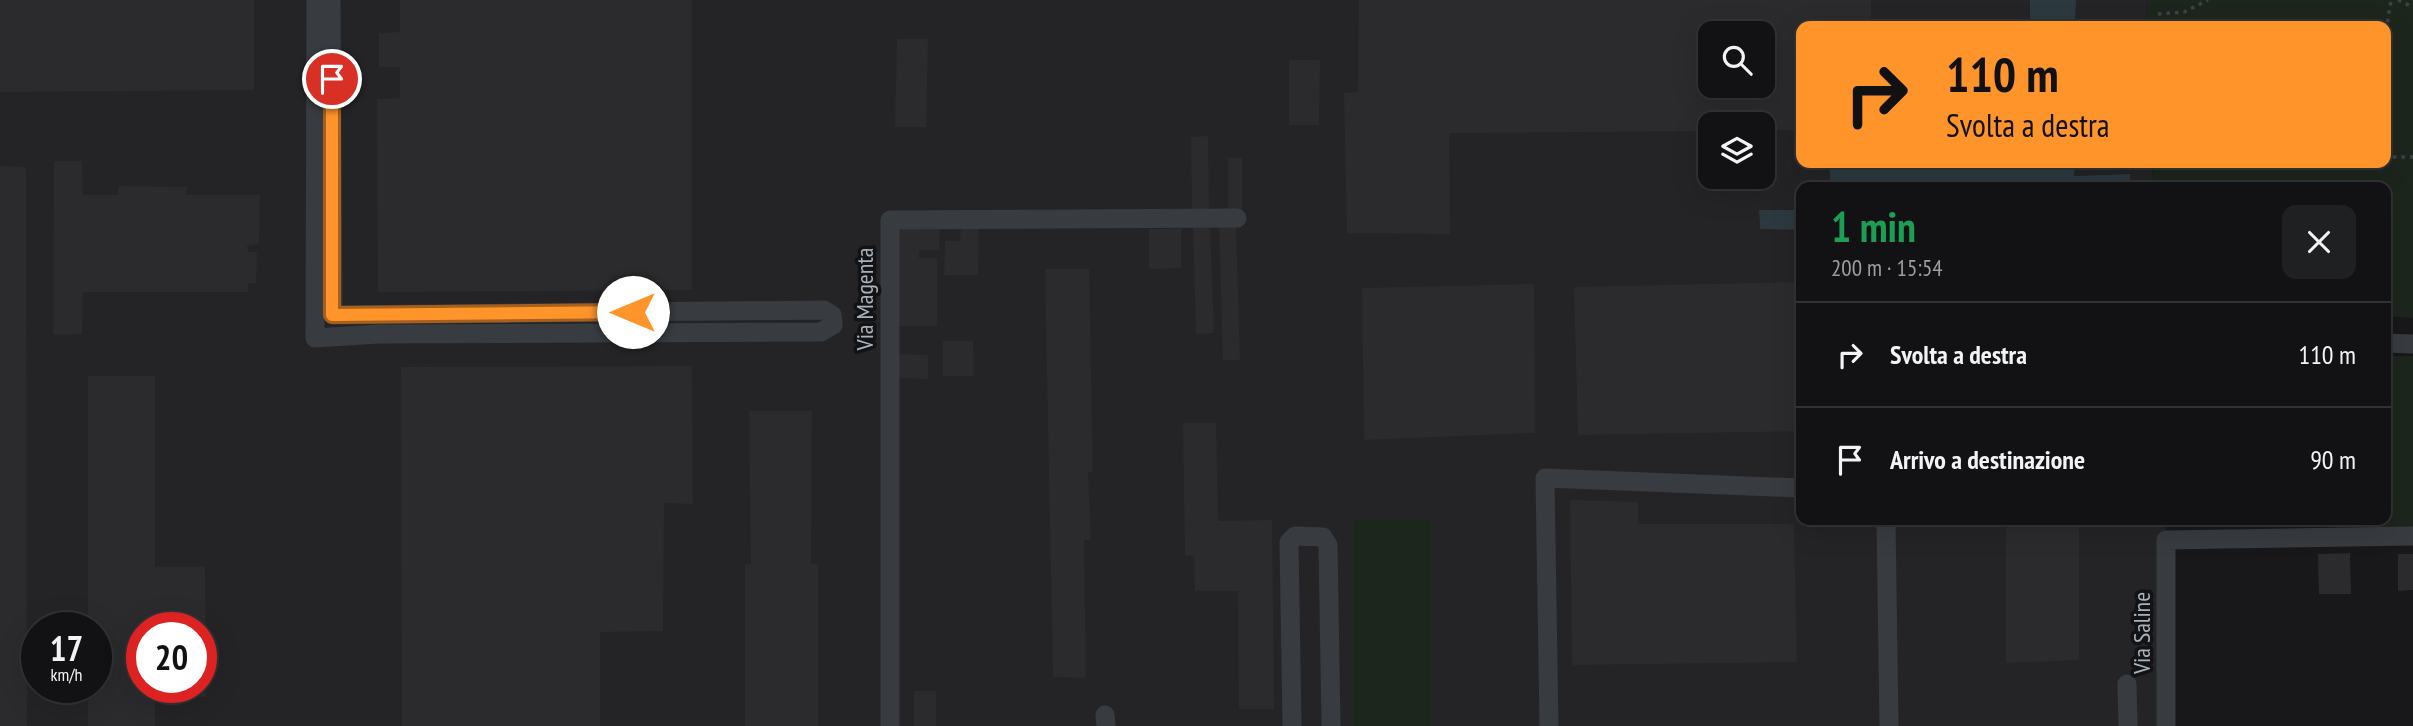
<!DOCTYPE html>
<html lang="it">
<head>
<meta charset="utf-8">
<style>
  body { margin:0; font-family:"PT Sans Narrow",sans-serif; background:#1f2022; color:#f1f3f6; height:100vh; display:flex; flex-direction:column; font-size:26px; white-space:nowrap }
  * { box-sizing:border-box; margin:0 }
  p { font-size:23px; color:#9c9ea0 }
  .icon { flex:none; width:38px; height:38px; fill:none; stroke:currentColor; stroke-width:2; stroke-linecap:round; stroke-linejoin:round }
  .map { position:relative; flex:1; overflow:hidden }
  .panel { position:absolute; left:1796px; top:182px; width:595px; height:343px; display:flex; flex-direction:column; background:#121214; border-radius:14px; box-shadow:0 7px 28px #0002,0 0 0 2px #313234 }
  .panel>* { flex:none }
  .guide { position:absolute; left:1796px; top:21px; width:595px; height:147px; border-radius:14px; box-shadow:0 7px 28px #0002,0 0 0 2px #313234; background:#ff942b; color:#111; overflow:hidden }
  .tools { position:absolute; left:1698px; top:21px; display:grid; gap:14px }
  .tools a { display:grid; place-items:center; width:77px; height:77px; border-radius:14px; background:#121214; box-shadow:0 7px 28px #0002,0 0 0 2px #313234; font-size:35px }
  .speed { position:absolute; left:21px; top:612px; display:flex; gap:14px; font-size:35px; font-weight:700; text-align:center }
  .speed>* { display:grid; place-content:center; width:91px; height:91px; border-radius:50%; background:#121214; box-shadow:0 7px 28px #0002,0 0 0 2px #313234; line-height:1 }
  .speed small { font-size:18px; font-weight:400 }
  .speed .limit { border:10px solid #d22; background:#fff; color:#111 }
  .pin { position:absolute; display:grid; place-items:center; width:60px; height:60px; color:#fff; margin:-30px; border:4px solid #fff; border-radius:50%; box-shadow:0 2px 7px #0007 }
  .me { position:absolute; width:77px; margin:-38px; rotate:270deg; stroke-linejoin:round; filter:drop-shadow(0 0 5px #0008) }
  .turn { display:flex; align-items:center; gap:24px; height:147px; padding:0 35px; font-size:32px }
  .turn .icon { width:91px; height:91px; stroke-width:2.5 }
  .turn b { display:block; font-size:49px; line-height:60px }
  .round { display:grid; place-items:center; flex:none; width:74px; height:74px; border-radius:14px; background:#1f2022 }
  .headline { display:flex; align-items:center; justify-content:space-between; height:119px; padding:0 35px }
  h1 { font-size:42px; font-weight:600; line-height:52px; color:#1e9e55 }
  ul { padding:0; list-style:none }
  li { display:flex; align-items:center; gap:21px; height:105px; padding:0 35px; border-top:2px solid #313234 }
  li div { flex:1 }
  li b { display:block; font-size:26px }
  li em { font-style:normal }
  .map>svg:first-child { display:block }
  .built { fill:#242427; fill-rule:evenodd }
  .green { fill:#1d261d }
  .water { fill:#2c3a40 }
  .building { fill:#2b2b2e; fill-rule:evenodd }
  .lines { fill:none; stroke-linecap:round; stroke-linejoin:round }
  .path { stroke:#3e4247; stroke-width:3.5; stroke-dasharray:3.5 5; stroke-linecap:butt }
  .minor { stroke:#383b40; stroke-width:19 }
  .route-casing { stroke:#a6601c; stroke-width:18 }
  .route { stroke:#ff942b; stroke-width:12 }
  .labels { text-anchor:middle; stroke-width:7; stroke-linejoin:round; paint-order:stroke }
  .street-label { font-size:24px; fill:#a9b2bb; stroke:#131315 }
</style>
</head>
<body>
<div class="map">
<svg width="2413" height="726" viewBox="0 0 2413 726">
  <rect width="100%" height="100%" fill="#18181a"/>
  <!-- built -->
  <path class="built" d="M0,0H2030V26H1801V163H1830V187H1801V210L1759,211L1760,229L1801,230V520H2166L2174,726H0ZM1710,33H1762V86H1710ZM1710,124H1762V177H1710ZM37,628H96V688H37ZM142,628H201V688H142Z
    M2076,0H2146L2147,26H2075Z
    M2074,163H2152L2153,187H2130L2129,174L2074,176Z"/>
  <!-- green -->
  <path class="green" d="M2146,0H2413V318L2385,316V187H2153L2152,163H2385V26H2147Z
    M2385,356H2413V532L2373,531V520H2385Z
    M1353,519H1430V726H1353Z"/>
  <!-- water -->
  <path class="water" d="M2030,0H2076L2075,26H2030Z
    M1830,163H2074V176L2130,174V187H1830Z
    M1759,210H1801V230L1760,229Z"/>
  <!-- building -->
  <path class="building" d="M0,0H254V90L0,92Z
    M400,0H692V290L378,292L377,99L400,98V67H379V33L400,32Z
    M1359,0H1871V26H1801V130H1762V124H1710V131L1449,133L1450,234L1347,233L1344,93L1358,92ZM1710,33H1762V86H1710Z
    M897,39H928L926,127H895Z
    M1289,60H1320L1319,125H1289Z
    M1208,136L1209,212H1192L1191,137Z
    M1228,158H1242V212L1228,213Z
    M54,161H82L83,195H118L119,186L187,187L186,195H260L259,244L247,246L248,252H257L256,283L248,284V292H83L82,334L53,335Z
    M0,166L26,167L27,726H0Z
    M895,226L940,228L939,250H919V258H937V326H896Z
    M1210,226L1214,333L1196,334L1193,227Z
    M1219,226H1236L1240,360H1223Z
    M961,227H979L978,275H944L945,241H960Z
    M1149,229H1181V268L1149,269Z
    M1045,269H1089L1093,472H1088L1091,540H1084L1086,678L1053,677Z
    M1801,282V431L1578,435L1574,287Z
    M1534,284L1535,433L1364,440L1362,288Z
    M943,341H973L974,376H943Z
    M896,354L928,355V379L896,378Z
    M692,366L693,504L664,503L663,631L600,632V726H402L401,367Z
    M88,376H155V567H205L206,697H155V726H88V688H96V628H88ZM142,628H201V688H142Z
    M749,411H812L811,564H818V726H745V564H751Z
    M1183,423H1216L1218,521L1272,520L1274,709H1239L1238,591H1195L1194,555L1185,556Z
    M1570,500L1638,502V524H1794L1797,662L1572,665Z
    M2006,520H2079V660L2006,663Z
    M2350,553L2351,594H2319L2318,554Z
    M2398,554H2413V590L2398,591Z
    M914,691H936V726H914Z"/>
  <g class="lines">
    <!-- path -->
    <path class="path" d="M2398,0L2413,7
      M2158,14L2184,12L2208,0
      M2385,39L2391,0
      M2385,154L2393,157H2413"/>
    <!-- minor -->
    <path class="minor" d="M316,0L315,338L379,334L821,332L833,325L832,315L824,310L333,315L331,0
      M2385,343L2413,344
      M1886,520L1889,726
      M2127,684L2128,726
      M1105,715L1106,726
      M890,726V220L1237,218
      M1292,726L1289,542L1295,536L1323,537L1328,545L1331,726
      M1549,726L1545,478L1801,488
      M2166,726V540L2413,536"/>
  </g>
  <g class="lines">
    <!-- route casing -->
    <g class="route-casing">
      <path id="route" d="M332,79V315L633,312"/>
    </g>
    <!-- route -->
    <use href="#route" class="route"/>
  </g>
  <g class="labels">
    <!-- street labels -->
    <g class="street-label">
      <text transform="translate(865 299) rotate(-90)" y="8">Via Magenta</text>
      <text transform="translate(2142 633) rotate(-90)" y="8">Via Saline</text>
    </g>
  </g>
</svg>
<div class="tools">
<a><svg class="icon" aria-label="search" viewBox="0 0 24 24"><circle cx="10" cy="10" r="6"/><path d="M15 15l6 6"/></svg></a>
<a><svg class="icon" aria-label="layers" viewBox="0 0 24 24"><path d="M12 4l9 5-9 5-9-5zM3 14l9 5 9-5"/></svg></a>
</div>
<div class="speed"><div>17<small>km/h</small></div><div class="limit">20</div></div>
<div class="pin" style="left:332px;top:79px;background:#d93025"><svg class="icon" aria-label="arrive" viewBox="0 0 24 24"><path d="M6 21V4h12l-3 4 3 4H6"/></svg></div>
<svg class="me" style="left:633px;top:312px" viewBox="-20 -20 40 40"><circle r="19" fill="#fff"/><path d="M0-13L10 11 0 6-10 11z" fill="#ff942b"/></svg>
<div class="guide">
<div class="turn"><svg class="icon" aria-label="right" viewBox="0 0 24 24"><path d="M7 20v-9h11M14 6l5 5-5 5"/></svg><div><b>110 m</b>Svolta a destra</div></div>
</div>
<section class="panel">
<div class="headline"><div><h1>1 min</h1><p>200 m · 15:54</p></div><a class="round"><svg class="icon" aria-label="close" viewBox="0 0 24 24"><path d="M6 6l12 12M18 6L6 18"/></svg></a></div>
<ul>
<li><svg class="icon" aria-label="right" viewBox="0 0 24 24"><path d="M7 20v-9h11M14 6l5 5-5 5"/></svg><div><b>Svolta a destra</b></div><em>110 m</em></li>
<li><svg class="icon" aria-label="arrive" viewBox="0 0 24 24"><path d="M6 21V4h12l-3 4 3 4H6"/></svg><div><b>Arrivo a destinazione</b></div><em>90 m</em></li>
</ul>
</section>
</div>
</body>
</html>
